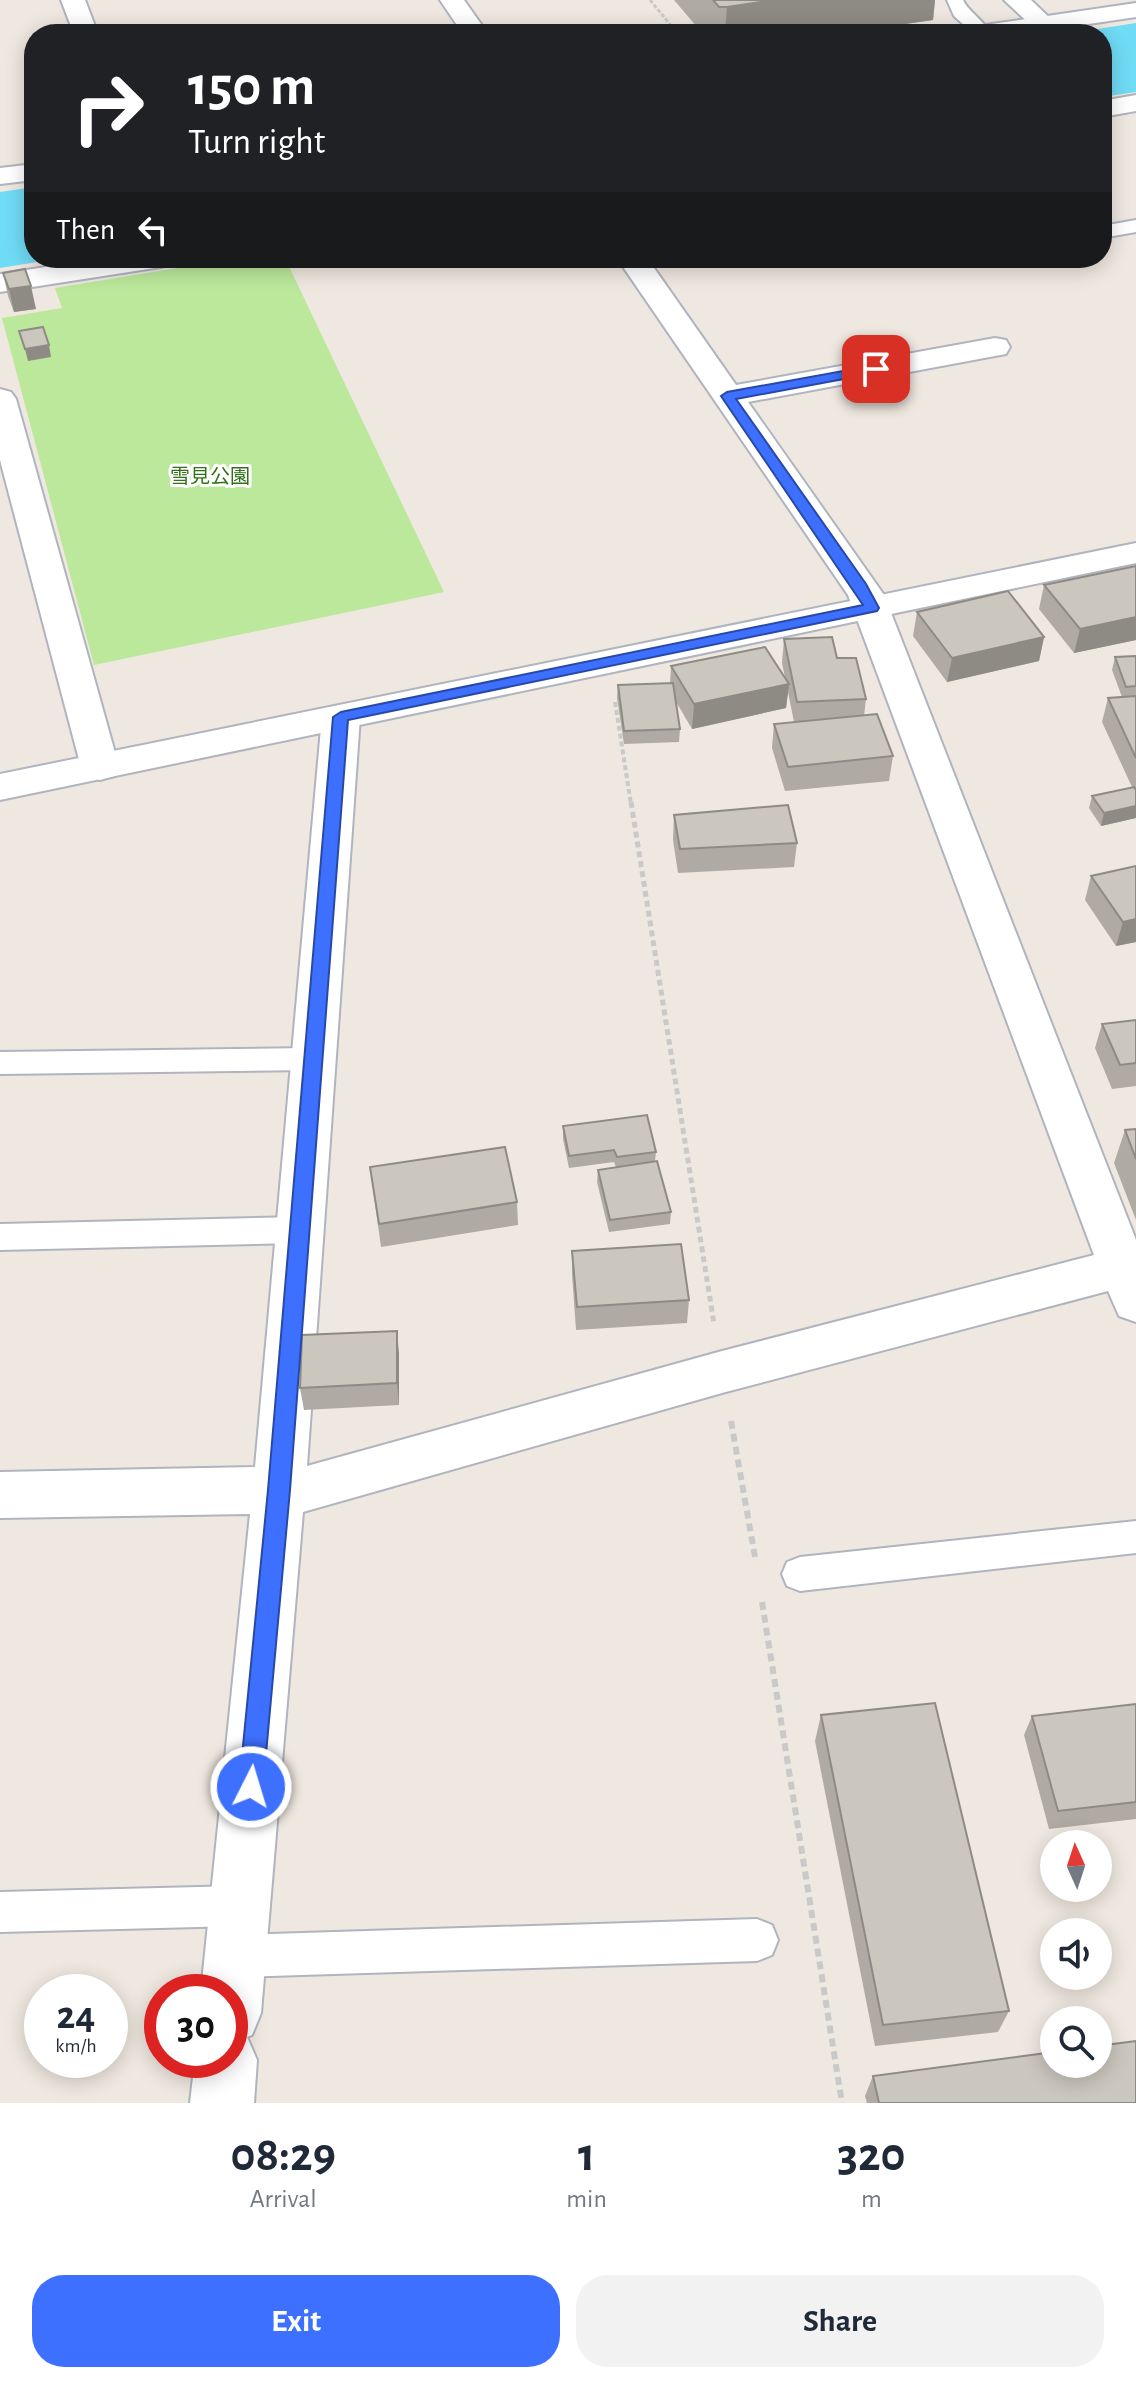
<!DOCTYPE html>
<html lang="en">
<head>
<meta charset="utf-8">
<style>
  body { margin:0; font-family:"Alegreya Sans","Noto Sans JP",sans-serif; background:#f2f2f3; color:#1f2937; height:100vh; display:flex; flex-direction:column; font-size:30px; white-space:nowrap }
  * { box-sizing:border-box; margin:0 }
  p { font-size:26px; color:#747a83 }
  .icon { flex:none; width:44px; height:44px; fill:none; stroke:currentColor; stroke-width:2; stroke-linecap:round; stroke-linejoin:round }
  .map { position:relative; height:2103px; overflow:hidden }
  .panel { display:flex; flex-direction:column; background:#fff; flex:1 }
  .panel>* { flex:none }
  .banner { position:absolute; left:24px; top:24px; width:1088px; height:244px; border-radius:32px; box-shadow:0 4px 20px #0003; background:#202124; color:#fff; overflow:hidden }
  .needle { width:52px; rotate:357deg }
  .buttons { position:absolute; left:1040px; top:1830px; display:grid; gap:16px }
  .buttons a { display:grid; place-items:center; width:72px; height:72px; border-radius:50%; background:#fff; box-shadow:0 4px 20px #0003; font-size:40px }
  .speed { position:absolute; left:24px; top:1974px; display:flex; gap:16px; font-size:40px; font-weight:700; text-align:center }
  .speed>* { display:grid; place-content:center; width:104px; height:104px; border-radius:50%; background:#fff; box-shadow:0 4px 20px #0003; line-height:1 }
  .speed small { font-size:20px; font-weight:400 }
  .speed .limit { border:12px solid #d22; background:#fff; color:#111 }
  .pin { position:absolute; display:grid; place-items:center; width:68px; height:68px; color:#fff; margin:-34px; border-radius:16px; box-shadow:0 4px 12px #0006 }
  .me { position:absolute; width:88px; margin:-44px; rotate:5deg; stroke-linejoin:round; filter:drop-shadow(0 0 6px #0008) }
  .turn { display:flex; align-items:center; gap:28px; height:168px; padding:0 32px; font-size:36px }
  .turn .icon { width:104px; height:104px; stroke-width:2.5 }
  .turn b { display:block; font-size:56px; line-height:68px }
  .then { display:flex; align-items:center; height:76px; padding:0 32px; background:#0003; gap:16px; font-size:30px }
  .eta { display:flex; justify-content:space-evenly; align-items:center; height:136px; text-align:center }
  .eta b { font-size:48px; font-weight:600; line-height:56px }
  .primary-button { display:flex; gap:16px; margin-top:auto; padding:16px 32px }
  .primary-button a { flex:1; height:92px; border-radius:32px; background:#3e70ff; color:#fff; font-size:32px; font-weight:600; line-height:92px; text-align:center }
  .primary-button a+a { background:#f2f2f3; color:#1f2937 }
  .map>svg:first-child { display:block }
  .green { fill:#bbe89b }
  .water { fill:#70dbf5 }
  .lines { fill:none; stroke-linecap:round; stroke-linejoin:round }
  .lane-casing { stroke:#b0b4be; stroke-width:4 }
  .street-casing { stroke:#b0b4be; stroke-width:4 }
  .secondary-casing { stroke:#b0b4be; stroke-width:4 }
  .path-far3 { stroke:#c9c9c9; stroke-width:3; stroke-dasharray:4 2; stroke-linecap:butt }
  .path-far2 { stroke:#c9c9c9; stroke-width:4; stroke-dasharray:5 3; stroke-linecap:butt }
  .path-far1 { stroke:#c9c9c9; stroke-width:5; stroke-dasharray:6 4; stroke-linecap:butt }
  .path { stroke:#c9c9c9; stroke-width:6; stroke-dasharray:8 5; stroke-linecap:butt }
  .lane { fill:#fff; fill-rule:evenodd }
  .street { fill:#fff; fill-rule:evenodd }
  .secondary { fill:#fff; fill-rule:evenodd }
  .wall { fill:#afaaa3 }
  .shaded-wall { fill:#8e8b85 }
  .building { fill:#cbc6be; stroke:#8e8b85; stroke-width:2 }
  .route { fill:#3e70ff; stroke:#2849a6; stroke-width:2 }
  .labels { text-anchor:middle; stroke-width:6; stroke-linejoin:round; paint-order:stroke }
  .far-park-label { font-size:20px; fill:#317118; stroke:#fff }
</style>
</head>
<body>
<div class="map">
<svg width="1136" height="2103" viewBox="0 0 1136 2103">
  <rect width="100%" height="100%" fill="#efe8e0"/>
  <!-- green -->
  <path class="green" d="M238,258H285L444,592L94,665L2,318L62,308L55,288Z"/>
  <!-- water -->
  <path class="water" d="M1136,23V92L1102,97V34H1065Z
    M34,187V258H62L0,268V192Z"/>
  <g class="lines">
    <!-- lane casing -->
    <g class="lane-casing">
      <path id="lane" d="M947,0H963C969,13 987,22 989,34H974L954,16Z
        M1136,220V232L1102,238V226Z
        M312,1048L323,1051L327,1059L323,1067L312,1070L0,1074V1052Z
        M300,1217L311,1221L316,1230L311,1239L300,1243L0,1250V1224Z
        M1136,1521V1553L800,1591L787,1586L782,1574L787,1562L800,1557Z
        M239,1886L253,1892L259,1906L253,1920L239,1926L0,1932V1892Z
        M757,1919L772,1925L778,1940L772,1955L757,1961L235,1977L220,1971L214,1956L220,1941L235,1935Z"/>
    </g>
    <!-- street casing -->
    <g class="street-casing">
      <path id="street" d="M61,0H85L98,34H74Z
        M440,0H464L488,34H463Z
        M1004,0H1031L1055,23L1052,28H1034Z
        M1136,95V111L1102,117V101Z
        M104,258H176L171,264L161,267L0,292V274Z
        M617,258H647L736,385L995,338L1006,340L1010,347L1006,354L995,356L748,402L884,595L1136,1240V1322L1119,1316L1108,1291L722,1393L303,1512L261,2013L252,2035L247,2037L257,2060L254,2103H190L195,2060H230V1992H201L250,1514L0,1518V1472L255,1467L322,717L328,708L341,705L354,708L360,717L307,1466L722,1351L1094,1255L848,595Z
        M0,389L11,392L16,399L119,767L114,776L100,780L86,776L81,767L0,460Z"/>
    </g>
    <!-- secondary casing -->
    <g class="secondary-casing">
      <path id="secondary" d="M1136,3V17L1022,34H959L962,29L971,27Z
        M34,164V180L0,184V168Z
        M1136,543V563L0,800V774Z"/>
    </g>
    <!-- path-far3 -->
    <path class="path-far3" d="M650,0L678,34"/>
    <!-- path-far2 -->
    <path class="path-far2" d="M615,702L631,804"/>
    <!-- path-far1 -->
    <path class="path-far1" d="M631,802L714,1324"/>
    <!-- path -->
    <path class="path" d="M731,1421L755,1557
      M762,1602L842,2103"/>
    <!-- lane -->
    <use href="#lane" class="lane"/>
    <!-- street -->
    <use href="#street" class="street"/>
    <!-- secondary -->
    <use href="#secondary" class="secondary"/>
  </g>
  <!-- wall -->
  <path class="wall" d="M674,0H935L933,20L835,34H703Z
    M3,273L36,309L14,312L8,296Z
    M1136,566V640L1074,653L1039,609L1044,585Z
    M917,612L1044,637L1039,661L947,682L913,636Z
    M784,639L837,658L866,699L864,716L893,756L889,781L785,791L772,748L774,724L794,722L788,692L786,708L692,729L675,700L680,729L679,742L624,744L617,698L618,685L670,683L671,666L785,678L782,663Z
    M1136,656V818L1101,826L1089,808L1092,796L1132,787L1102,722L1108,698L1122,697L1112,670L1115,657Z
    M674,815L797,843L794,867L678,873L673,840Z
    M1136,866V942L1116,946L1085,900L1091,876Z
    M1136,1020V1086L1112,1089L1095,1048L1102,1024Z
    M563,1126L656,1152L655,1161L671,1212L670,1224L609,1232L597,1182L598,1170L616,1167L614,1162L569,1168L563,1139Z
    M1136,1129V1220L1114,1163L1125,1130Z
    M370,1167L517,1202L518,1225L381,1247Z
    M572,1251L689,1300L687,1323L576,1330L572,1274Z
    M399,1353V1405L304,1410L300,1388Z
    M1136,1704V1819L1049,1829L1024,1735L1032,1716Z
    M821,1715L1009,2011L998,2032L875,2046L815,1741Z
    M873,2076L1136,2103H867L865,2096Z"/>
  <!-- shaded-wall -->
  <path class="shaded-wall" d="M775,0H935L933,20L835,34H725L727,7Z
    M31,286L36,309L14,312L9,289Z
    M49,345L51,357L28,361L25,349Z
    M1136,617V640L1074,653L1080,629Z
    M1044,637L1039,661L947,682L952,658Z
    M789,684L786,708L692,729L694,704Z
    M1136,806V818L1101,826L1104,813Z
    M1136,919V942L1116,946L1123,922Z
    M397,1331L399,1353V1405L397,1383Z"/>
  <!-- building -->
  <path class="building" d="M713,0H775L727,7H719Z
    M25,269L31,286L9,289L3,273Z
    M43,327L49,345L25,349L19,331Z
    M1136,566V617L1080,629L1044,585Z
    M1008,591L1044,637L952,658L917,612Z
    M832,637L837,658H856L866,699L797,702L784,639Z
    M765,647L789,684L694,704L671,666Z
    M1136,656V686L1126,687L1115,657Z
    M673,683L680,729L624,731L618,685Z
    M1136,696V758L1108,698Z
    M877,714L893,756L788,767L774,724Z
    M1134,787L1136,790V806L1104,813L1092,796Z
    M788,805L797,843L680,849L674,815Z
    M1136,866V919L1123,922L1091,876Z
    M1136,1020V1063L1120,1065L1102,1024Z
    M647,1115L656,1152L617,1157L614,1150L569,1156L563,1126Z
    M1136,1129V1159L1125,1130Z
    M505,1147L517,1202L379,1224L370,1167Z
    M657,1161L671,1212L610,1220L598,1170Z
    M681,1244L689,1300L577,1307L572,1251Z
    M397,1331V1383L300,1388L302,1335Z
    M935,1703L1009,2011L883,2025L821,1715Z
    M1136,1704V1802L1058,1811L1032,1716Z
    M1136,2041V2103H879L873,2076L1054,2052V2064H1098V2046Z"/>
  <!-- route -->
  <path class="route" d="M876,365L883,369L881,372L736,399L866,584L879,608L877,611L348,720L290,1490L263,1787L259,1795L251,1799L242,1795L239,1787L268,1490L333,717L341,712L863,605L721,396L727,392Z"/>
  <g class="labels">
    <!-- far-park labels -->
    <g class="far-park-label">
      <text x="210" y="483">雪見公園</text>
    </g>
  </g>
</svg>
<div class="buttons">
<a><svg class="needle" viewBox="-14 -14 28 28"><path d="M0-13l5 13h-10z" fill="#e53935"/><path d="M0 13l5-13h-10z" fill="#747a83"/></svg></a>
<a><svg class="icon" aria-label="sound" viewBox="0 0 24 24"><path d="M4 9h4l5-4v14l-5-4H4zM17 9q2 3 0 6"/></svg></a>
<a><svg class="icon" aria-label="search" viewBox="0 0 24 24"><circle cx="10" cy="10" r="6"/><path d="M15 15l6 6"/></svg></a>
</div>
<div class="speed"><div>24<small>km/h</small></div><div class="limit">30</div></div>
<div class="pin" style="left:876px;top:369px;background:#d93025"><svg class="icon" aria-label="arrive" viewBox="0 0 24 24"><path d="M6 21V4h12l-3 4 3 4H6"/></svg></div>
<svg class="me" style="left:251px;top:1787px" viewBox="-20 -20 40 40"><circle r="17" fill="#3e70ff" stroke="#fff" stroke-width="3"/><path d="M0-11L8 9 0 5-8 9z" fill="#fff"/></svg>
<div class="banner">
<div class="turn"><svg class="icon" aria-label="right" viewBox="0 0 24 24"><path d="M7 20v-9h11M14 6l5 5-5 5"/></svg><div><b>150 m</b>Turn right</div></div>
<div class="then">Then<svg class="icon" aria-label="left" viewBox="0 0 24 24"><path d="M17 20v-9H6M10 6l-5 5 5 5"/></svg></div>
</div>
</div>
<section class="panel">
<div class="eta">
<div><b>08:29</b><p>Arrival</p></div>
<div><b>1</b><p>min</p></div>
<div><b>320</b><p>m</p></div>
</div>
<div class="primary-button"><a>Exit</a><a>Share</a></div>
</section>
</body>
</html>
